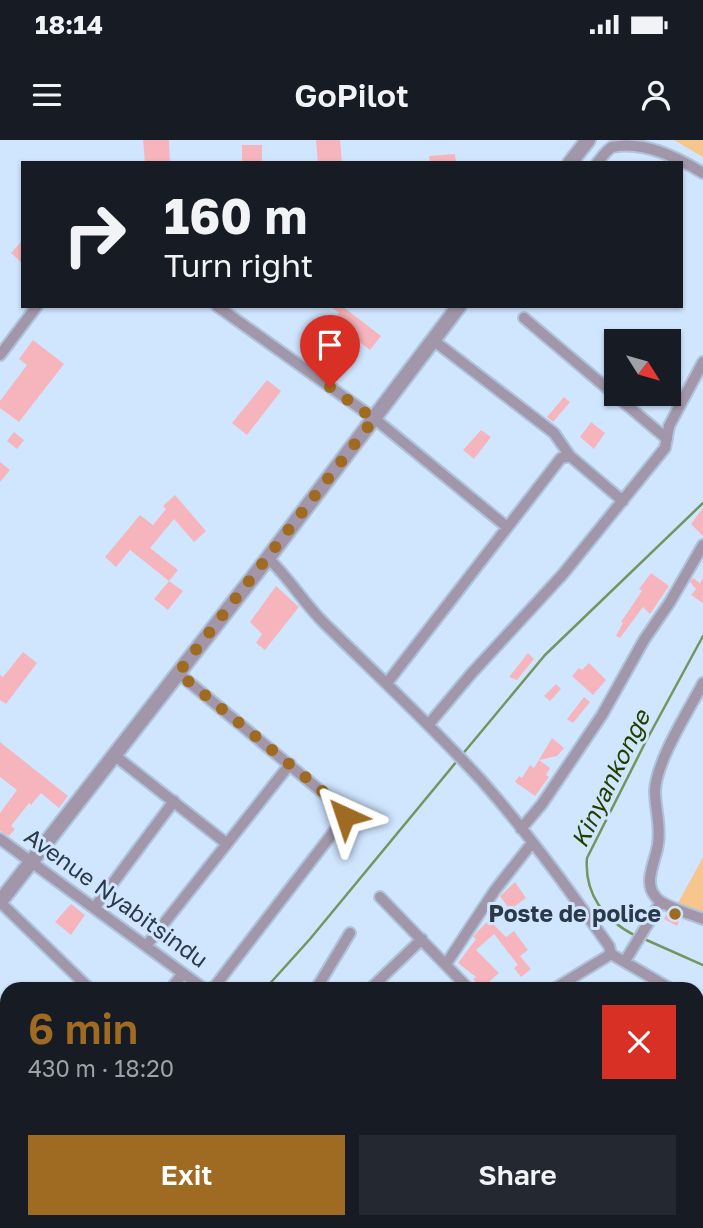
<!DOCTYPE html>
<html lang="en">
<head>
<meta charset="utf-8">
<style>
  body { margin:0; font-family:"Golos Text",sans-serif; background:#242831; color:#f1f3f6; height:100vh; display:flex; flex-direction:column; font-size:26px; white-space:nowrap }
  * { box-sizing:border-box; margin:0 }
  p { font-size:23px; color:#9ea1a6 }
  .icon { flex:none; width:38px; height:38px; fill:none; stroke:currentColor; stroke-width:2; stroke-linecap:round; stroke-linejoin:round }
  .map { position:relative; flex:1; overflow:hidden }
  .drawer { position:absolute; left:0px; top:842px; width:704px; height:247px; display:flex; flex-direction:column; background:#171b24; border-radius:21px 21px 0 0; box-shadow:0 2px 5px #0004 }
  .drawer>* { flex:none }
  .guide { position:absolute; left:21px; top:21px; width:662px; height:147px; border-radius:0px; box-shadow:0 2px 5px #0004; background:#171b24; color:#f1f3f6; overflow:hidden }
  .needle { width:46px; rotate:127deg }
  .fabs { position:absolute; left:604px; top:189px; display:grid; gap:14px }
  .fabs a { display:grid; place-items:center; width:77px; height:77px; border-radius:0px; background:#171b24; box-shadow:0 2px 5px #0004; font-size:35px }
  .pin { position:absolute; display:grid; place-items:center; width:60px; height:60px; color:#fff; margin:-72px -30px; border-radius:50% 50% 50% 0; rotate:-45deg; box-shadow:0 0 7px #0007 }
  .pin .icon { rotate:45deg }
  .me { position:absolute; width:77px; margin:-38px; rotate:318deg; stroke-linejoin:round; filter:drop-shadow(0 0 5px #0008) }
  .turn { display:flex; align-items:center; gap:24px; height:147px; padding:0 28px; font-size:32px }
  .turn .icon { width:91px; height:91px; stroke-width:2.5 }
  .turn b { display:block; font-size:49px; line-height:60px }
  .round { display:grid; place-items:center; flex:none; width:74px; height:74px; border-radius:0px; background:#242831 }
  .summary { display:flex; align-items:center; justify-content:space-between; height:119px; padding:0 28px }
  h1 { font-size:42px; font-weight:600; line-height:52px; color:#9f6b22 }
  .button { display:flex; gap:14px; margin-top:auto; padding:14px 28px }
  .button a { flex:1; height:80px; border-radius:0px; background:#9f6b22; color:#fff; font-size:28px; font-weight:600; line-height:80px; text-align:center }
  .button a+a { background:#242831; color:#f1f3f6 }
  .status { display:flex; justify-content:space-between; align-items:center; height:49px; padding:0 35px; background:#171b24; direction:ltr }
  .status svg { height:19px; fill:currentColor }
  header { display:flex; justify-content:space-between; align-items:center; height:91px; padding:0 28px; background:#171b24; font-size:32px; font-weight:600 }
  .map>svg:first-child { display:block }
  .green { fill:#f6c68c }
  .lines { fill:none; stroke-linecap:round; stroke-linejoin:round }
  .stream { stroke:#72965d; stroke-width:2.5 }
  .building { fill:#f6b5bd }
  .minor-casing { stroke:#afc3db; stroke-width:14 }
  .tertiary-casing { stroke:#afc3db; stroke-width:18 }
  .minor { stroke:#a297aa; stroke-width:10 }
  .tertiary { stroke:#a297aa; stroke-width:14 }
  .route { stroke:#9f6b22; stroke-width:12; stroke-dasharray:0 21.6 }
  .poi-dot { fill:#9f6b22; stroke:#d0e6ff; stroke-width:2.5 }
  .labels { text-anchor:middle; stroke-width:6; stroke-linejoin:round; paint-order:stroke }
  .street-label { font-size:23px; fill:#2b3949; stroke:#d0e6ff }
  .poi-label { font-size:23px; font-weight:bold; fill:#2b3949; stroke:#d0e6ff; text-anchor:end }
  .water-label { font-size:24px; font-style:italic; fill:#233f00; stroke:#d0e6ff }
</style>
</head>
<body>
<div class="status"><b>18:14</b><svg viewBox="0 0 49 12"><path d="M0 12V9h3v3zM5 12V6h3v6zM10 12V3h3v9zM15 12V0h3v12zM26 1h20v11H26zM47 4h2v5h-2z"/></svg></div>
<header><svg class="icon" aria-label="menu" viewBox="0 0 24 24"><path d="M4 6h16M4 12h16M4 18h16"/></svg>GoPilot<svg class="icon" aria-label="person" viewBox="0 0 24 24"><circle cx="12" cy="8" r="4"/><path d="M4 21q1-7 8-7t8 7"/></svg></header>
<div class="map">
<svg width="703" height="1088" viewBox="0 0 703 1088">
  <rect width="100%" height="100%" fill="#d0e6ff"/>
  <!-- green -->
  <path class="green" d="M674,0H703V17Z
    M703,717V777L678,763Z"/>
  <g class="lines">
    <!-- stream -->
    <path class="stream" d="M461,616L545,515L703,363
      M636,796C604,780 584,754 587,718L645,603L703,496
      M642,798L703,825
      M265,849L310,799L457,621
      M47,1088L58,1082"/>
  </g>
  <!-- building -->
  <path class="building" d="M143,0H169L170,23H145Z
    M316,0H340L342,23H318Z
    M242,5H262V23H242Z
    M455,14L456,23H430L429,16Z
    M23,100V124L11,113Z
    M330,166H342L381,196L370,210L333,182L339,173Z
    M33,200L64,224L19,282L0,268V261L27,225L19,219Z
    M267,240L281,251L247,295L232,283Z
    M564,257L570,262L553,282L547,277Z
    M591,282L605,293L594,309L580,297Z
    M481,290L491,297L474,319L463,310Z
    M14,292L24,300L17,309L7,301Z
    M0,322L10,330L0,342Z
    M175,355L206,391L194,402L174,379L150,408L178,430L169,441L130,410L116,427L105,417L140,375L153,385L166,369L163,366Z
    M703,368V396L691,384Z
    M651,433L669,446L650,474L643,467L620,498L616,496L623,483L621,482L642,451L639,449Z
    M693,438L700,443L703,438V463L691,455L696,449L690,442Z
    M169,441L183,451L168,470L154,459Z
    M276,446L299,467L265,510L256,503L262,494L250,482Z
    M23,512L37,523L6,564L0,560V535L3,537Z
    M528,513L534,519L517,540L509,537Z
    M589,523L606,540L593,555L572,536L579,528L582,530Z
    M556,544L561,549L550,561L544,556Z
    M584,557L590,562L573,583L567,579Z
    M552,598L564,608L557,616L539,620L550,628L546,635L549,637L535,656L515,642L519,636L522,638L530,625L534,628Z
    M0,602L68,656L59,668L41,653L31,665L29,663L11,686L15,689L9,696L0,691V673L17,650L0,637Z
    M515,742L526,758L510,770L500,756Z
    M71,764L85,775L71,795L55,782Z
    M667,774L680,779L677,786L664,779Z
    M489,780L506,797L514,791L528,810L520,816L531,829L521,837L514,828L518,825L494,794L476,810L499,833L481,849L473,839L476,837L458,823L476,799L473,797L478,791Z"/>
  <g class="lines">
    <!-- minor casing -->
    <g class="minor-casing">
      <path id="minor" d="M597,23C601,18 606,11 612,7C643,0 677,17 703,33
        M217,166L375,279L507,387
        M524,178L667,299
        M433,200L554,293L570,316
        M0,215L37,166
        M268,418C289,438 304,463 324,483C377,535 432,586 482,641C528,693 569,750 609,806L611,814L671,849
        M178,533L345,671L342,681L215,846L209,849
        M387,543L561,318L570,316L623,361
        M703,543C689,570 656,621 655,651C655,669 661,685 658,704C656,720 643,742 655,756C661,766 691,774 703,779
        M429,584L471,534L563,434L665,308L669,286L703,222
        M114,615L226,703
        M521,689L542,664L602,575L644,500L670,462L703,405
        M0,699L203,848L209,849
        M380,757L469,849
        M0,762L90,849
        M95,767L174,661
        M146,806L290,624
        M625,821L661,762
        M446,824L495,750L532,703
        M171,849L183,833
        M316,849L350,793
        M370,849L422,799
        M554,849L611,814
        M696,863L703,866
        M0,870L7,876
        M0,1006L7,1013
        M128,1082L134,1088
        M473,1082L480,1088
        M597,1082L606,1088
        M228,1088L236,1082
        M345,1088L352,1082"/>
    </g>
    <!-- tertiary casing -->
    <g class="tertiary-casing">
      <path id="tertiary" d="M570,23L588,0
        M0,762L268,418L459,166"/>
    </g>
    <!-- minor -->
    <use href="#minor" class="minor"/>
    <!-- tertiary -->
    <use href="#tertiary" class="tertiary"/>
  </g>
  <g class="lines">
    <!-- route -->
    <path class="route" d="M330,247L374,279L178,533L343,668L345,676"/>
  </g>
  <!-- markers -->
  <circle class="poi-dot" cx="675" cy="774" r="7"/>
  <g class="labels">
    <!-- street labels -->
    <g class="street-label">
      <text transform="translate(116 758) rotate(36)" y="8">Avenue Nyabitsindu</text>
    </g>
    <!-- poi labels -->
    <g class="poi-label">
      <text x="661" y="782">Poste de police</text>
    </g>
    <!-- water labels -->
    <g class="water-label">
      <text transform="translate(611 639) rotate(-64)" y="8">Kinyankonge</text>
    </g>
  </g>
</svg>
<div class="fabs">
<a><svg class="needle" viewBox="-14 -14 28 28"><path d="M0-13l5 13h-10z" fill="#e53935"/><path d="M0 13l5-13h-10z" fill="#9ea1a6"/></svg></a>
</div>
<div class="pin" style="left:330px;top:247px;background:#d93025"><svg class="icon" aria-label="arrive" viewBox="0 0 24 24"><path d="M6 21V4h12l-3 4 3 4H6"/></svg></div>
<svg class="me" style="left:345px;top:676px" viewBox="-20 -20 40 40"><path d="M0-17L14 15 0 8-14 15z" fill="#9f6b22" stroke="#fff" stroke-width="4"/></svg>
<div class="guide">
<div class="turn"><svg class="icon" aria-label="right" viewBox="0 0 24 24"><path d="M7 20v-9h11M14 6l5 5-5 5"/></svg><div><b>160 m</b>Turn right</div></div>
</div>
<section class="drawer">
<div class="summary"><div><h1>6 min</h1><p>430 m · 18:20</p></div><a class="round" style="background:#d93025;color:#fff"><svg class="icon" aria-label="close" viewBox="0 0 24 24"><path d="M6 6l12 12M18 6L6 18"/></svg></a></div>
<div class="button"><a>Exit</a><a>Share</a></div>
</section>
</div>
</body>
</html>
